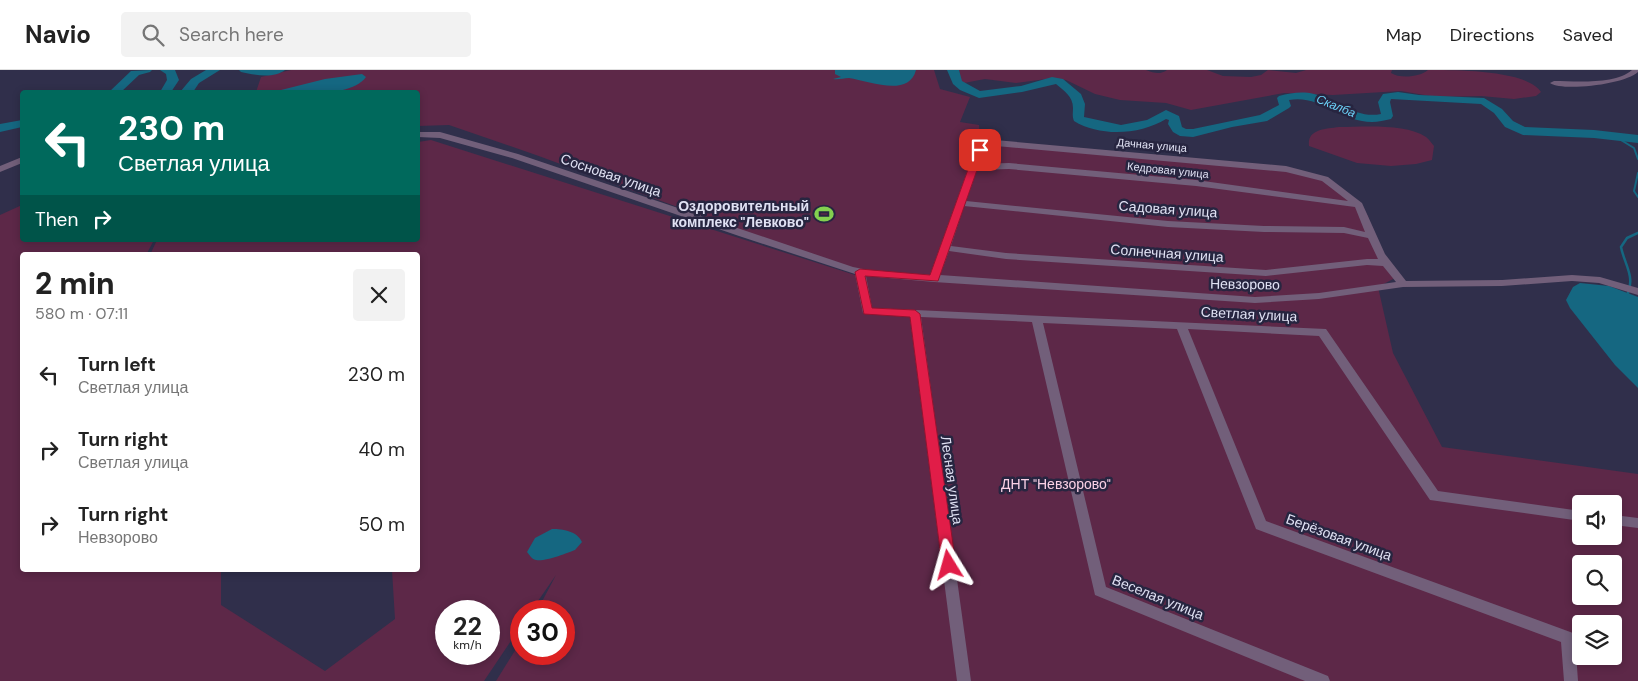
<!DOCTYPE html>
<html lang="en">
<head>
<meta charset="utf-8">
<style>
  body { margin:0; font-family:"DM Sans",sans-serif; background:#f2f2f2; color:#222; height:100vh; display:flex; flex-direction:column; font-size:19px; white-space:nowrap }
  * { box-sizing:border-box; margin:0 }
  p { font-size:16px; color:#767676 }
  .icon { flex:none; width:28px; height:28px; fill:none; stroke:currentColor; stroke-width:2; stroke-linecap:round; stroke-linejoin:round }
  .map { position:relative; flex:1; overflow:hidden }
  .details { position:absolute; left:20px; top:182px; width:400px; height:320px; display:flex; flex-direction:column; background:#fff; border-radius:5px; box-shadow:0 2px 8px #0003 }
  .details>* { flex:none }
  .top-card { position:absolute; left:20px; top:20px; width:400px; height:152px; border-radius:5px; box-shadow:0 2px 8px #0003; background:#00695c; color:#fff; overflow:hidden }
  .controls { position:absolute; left:1572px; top:425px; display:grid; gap:10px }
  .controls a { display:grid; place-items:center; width:50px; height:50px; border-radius:5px; background:#fff; box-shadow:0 2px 8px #0003; font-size:25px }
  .speed { position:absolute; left:435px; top:530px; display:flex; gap:10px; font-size:25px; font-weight:700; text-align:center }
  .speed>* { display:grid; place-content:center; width:65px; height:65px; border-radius:50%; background:#fff; box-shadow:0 2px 8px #0003; line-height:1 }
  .speed small { font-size:12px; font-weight:400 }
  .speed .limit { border:8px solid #d22; background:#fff; color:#111 }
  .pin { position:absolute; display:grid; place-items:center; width:42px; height:42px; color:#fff; margin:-21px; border-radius:10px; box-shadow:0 2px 8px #0006 }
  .me { position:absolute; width:55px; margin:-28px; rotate:352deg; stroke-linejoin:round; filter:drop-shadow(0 0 4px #0008) }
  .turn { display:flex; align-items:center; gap:18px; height:105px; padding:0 15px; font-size:22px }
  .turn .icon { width:65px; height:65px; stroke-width:2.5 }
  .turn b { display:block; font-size:35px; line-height:42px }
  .then { display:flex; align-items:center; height:48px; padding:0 15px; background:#0003; gap:10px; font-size:19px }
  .round { display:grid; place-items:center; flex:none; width:52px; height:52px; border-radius:5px; background:#f2f2f2 }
  .head { display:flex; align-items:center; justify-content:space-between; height:85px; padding:0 15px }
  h1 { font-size:30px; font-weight:800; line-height:38px }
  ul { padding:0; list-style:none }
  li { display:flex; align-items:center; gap:15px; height:75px; padding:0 15px }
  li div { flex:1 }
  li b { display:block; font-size:19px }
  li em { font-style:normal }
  header { display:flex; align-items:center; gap:30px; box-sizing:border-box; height:70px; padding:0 25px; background:#fff; border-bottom:1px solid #e0e0e0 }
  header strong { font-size:24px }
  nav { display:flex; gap:28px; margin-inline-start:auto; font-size:18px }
  .search { width:350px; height:45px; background:#f2f2f2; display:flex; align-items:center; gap:12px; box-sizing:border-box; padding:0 18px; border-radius:5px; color:#767676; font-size:19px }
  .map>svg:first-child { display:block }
  .green { fill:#5d2848; fill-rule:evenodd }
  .water { fill:#156781 }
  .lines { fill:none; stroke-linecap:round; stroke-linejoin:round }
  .stream-far1 { stroke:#156781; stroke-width:2 }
  .stream { stroke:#156781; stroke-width:2.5 }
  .river { fill:#156781; fill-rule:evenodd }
  .street { fill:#725f7a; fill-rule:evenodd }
  .route { fill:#e11d48; stroke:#92132f }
  .labels { text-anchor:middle; stroke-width:5; stroke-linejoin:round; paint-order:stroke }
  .far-street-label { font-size:11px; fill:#e0e1f3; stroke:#272540 }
  .far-water-label { font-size:12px; font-style:italic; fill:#6bd0f6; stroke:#272540 }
  .street-label { font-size:14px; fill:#e0e1f3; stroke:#272540 }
  .poi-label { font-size:14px; font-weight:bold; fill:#e0e1f3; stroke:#272540; text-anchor:end }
  .park-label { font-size:14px; fill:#fbd1e6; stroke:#272540 }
</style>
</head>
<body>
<header>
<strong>Navio</strong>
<div class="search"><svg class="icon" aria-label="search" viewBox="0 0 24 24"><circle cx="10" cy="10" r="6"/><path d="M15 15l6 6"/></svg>Search here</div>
<nav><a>Map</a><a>Directions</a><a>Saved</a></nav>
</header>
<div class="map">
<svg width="1638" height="611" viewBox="0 0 1638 611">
  <rect width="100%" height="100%" fill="#302f4b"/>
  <!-- green -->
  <path class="green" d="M291,0H934L940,19L970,27L960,52L979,55L980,70L1281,98L1330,112L1354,128L1368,146L1375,180L1395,208L1378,217L1393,283L1442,377L1638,404V611H496L521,571V584H564V541H537L556,505L531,541H521V556L484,611H0V145L22,135V170H154L146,185H22V500H221V535L325,601L395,549L392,500H418V185H150L157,170H418V72L431,70L855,205L857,203L536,85L449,55L418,56V22H256L261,7ZM1581,434H1614V466H1581ZM1581,494H1614V526H1581ZM446,541H489V584H446ZM1581,554H1614V586H1581Z
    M959,0H1146C1154,3 1160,5 1167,0H1207L1223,6L1251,7L1261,5L1268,0L1296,3L1306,0H1392L1391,3C1400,9 1420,7 1428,0C1457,0 1527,0 1541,22L1536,26L1514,29L1481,26L1436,27L1401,21L1333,25L1284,23L1191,40L1166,33L1120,30L1095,24L1066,10L1054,8L1016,13L985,9L964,13L961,12Z
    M1339,57C1362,57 1406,53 1426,67C1429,69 1432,74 1434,76L1432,90L1416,94L1391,96L1357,93L1309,76C1307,59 1325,59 1339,57Z"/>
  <!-- water -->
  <path class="water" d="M835,0H916C909,28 869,11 849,8C843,8 839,10 833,9L841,7L835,4Z
    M362,4L366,7C351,28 297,23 273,22L325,9Z
    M1580,213L1609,216L1638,227V318L1615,295L1570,238L1566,230L1573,217Z
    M552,459C563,459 577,461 582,472L575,480C567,483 545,492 536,490C531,489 530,485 527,482L535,468Z"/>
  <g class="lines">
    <!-- stream-far1 -->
    <path class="stream-far1" d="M1616,67L1634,78L1638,89
      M1638,103L1634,121L1638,127"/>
    <!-- stream -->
    <path class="stream" d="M1628,223C1635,206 1624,193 1621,177L1627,168L1638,163"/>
    <!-- river -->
    <path class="river" d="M152,0L150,2L139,5L121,22H109L131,1Z
      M160,0H175L179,10L171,22H160L167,10L166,4Z
      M206,0H220L199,13L193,22H180L191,9Z
      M239,0H285C274,9 254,5 241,2Z
      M947,0H959L962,11L980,21L1021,16L1052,7L1063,9L1081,24L1085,34L1084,47L1121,55L1147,50L1166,40L1179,46L1182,57L1186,59H1193L1260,45L1279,35L1277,28L1279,26C1291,23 1302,21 1314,24C1336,30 1356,49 1381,44L1378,32L1383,24L1398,22L1419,25L1484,28L1502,39L1513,51L1525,57L1594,60L1638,65V73L1594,68L1523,65L1505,57L1494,43L1481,34L1391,29L1390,32L1393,46L1391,49C1385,50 1378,52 1372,52C1342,52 1319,24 1289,30L1291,36L1289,38L1267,51L1232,57L1193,67L1180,66L1173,62L1168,54L1169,50L1166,49C1140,65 1100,67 1074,51C1072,46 1073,43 1073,38C1073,26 1064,21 1056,14L1022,22L979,28L960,20L953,14Z
      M22,50V57L0,62V54Z"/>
    <!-- street -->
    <path class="street" d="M1632,0H1638V2C1626,14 1563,22 1550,13L1554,11C1575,11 1615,15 1632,0Z
      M440,62L518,84L853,197L873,201L930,205L975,80L995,70L1286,96L1328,107L1362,133L1385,184L1406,211L1502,210L1572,205L1600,207L1638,218V225L1599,213L1572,211L1502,216L1403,217L1319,229L1255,233L934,212L866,206L872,238L1326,259L1438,421L1581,441V451L1430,430L1319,266L1188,259L1266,451L1573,563L1575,568L1578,611H1564L1561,572L1256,459L1177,259L1043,253L1106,517L1328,606L1330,611H1305L1095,525L1032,252L921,247L971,611H957L910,247L863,243L855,204L739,166L512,88L440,68L418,67V62ZM996,76L1286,102L1322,111L1348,131L1196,110L1009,93L978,94L983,81ZM1009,99L1196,116L1355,137L1365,162L1344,157L1264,156L1168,151L966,131L977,100ZM964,136L1168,157L1264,162L1344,163L1368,168L1378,189H1367L1266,200L1006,183L951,176ZM949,181L1006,189L1266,206L1367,195L1383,196L1396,212L1319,223L1255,227L940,205Z
      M22,87V93L0,102V96Z
      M1614,445L1638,448V458L1614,455Z"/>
  </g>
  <!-- route -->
  <path class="route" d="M980,77L984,80L938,211L865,206L872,238L915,240L920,244L956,495L954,499L949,501L944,499L942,495L910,247L864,244L855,202L860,199L930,205L975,80Z"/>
  <!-- icons -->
  <defs>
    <g id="stadium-bare" transform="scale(1.5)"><path d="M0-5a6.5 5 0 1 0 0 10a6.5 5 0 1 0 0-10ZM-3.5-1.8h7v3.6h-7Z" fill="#83d04f" stroke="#272540" stroke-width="2.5" paint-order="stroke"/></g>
  </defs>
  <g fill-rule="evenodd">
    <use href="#stadium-bare" x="824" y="144"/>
  </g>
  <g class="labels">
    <!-- far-street labels -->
    <g class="far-street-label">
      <text transform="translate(1152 75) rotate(5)" y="4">Дачная улица</text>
      <text transform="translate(1168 100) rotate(6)" y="4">Кедровая улица</text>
    </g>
    <!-- far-water labels -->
    <g class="far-water-label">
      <text transform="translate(1336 36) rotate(22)" y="4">Скалба</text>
    </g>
    <!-- street labels -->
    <g class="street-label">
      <text transform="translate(611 105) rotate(19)" y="5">Сосновая улица</text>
      <text transform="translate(1168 139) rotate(4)" y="5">Садовая улица</text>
      <text transform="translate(1167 183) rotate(4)" y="5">Солнечная улица</text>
      <text transform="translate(1245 214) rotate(1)" y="5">Невзорово</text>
      <text transform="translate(1249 244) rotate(3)" y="5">Светлая улица</text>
      <text transform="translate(952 410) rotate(82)" y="5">Лесная улица</text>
      <text transform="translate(1339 467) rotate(20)" y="5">Берёзовая улица</text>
      <text transform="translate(1158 527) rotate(22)" y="5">Веселая улица</text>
    </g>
    <!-- poi labels -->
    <g class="poi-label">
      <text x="809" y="141">Оздоровительный<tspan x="809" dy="16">комплекс "Левково"</tspan></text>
    </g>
    <!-- park labels -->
    <g class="park-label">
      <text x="1056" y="419">ДНТ "Невзорово"</text>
    </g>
  </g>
</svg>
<div class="controls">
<a><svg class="icon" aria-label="sound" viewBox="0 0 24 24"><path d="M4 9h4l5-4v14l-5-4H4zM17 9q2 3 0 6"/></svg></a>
<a><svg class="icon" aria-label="search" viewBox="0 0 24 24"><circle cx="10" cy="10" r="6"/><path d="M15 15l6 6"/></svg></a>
<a><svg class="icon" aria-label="layers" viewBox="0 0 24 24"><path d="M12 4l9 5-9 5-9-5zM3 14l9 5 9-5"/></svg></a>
</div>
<div class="speed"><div>22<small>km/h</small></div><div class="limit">30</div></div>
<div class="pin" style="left:980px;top:80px;background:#d93025"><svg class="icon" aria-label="arrive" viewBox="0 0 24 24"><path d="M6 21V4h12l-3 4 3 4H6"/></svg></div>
<svg class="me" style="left:949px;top:495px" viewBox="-20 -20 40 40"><path d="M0-17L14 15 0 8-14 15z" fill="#e11d48" stroke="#fff" stroke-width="4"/></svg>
<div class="top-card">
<div class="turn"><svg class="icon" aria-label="left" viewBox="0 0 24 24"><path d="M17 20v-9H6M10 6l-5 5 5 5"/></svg><div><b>230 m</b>Светлая улица</div></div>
<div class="then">Then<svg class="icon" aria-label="right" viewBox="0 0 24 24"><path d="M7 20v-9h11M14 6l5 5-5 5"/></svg></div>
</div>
<section class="details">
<div class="head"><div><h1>2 min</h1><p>580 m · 07:11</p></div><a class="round"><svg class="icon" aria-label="close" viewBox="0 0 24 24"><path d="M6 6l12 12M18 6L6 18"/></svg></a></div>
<ul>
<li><svg class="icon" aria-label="left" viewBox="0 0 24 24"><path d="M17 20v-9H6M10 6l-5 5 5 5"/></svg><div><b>Turn left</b><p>Светлая улица</p></div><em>230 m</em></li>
<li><svg class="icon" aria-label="right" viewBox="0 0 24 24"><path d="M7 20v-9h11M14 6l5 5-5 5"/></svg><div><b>Turn right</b><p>Светлая улица</p></div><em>40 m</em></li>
<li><svg class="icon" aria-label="right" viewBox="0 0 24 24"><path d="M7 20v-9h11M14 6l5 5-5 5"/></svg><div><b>Turn right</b><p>Невзорово</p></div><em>50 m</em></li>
</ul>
</section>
</div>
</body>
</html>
